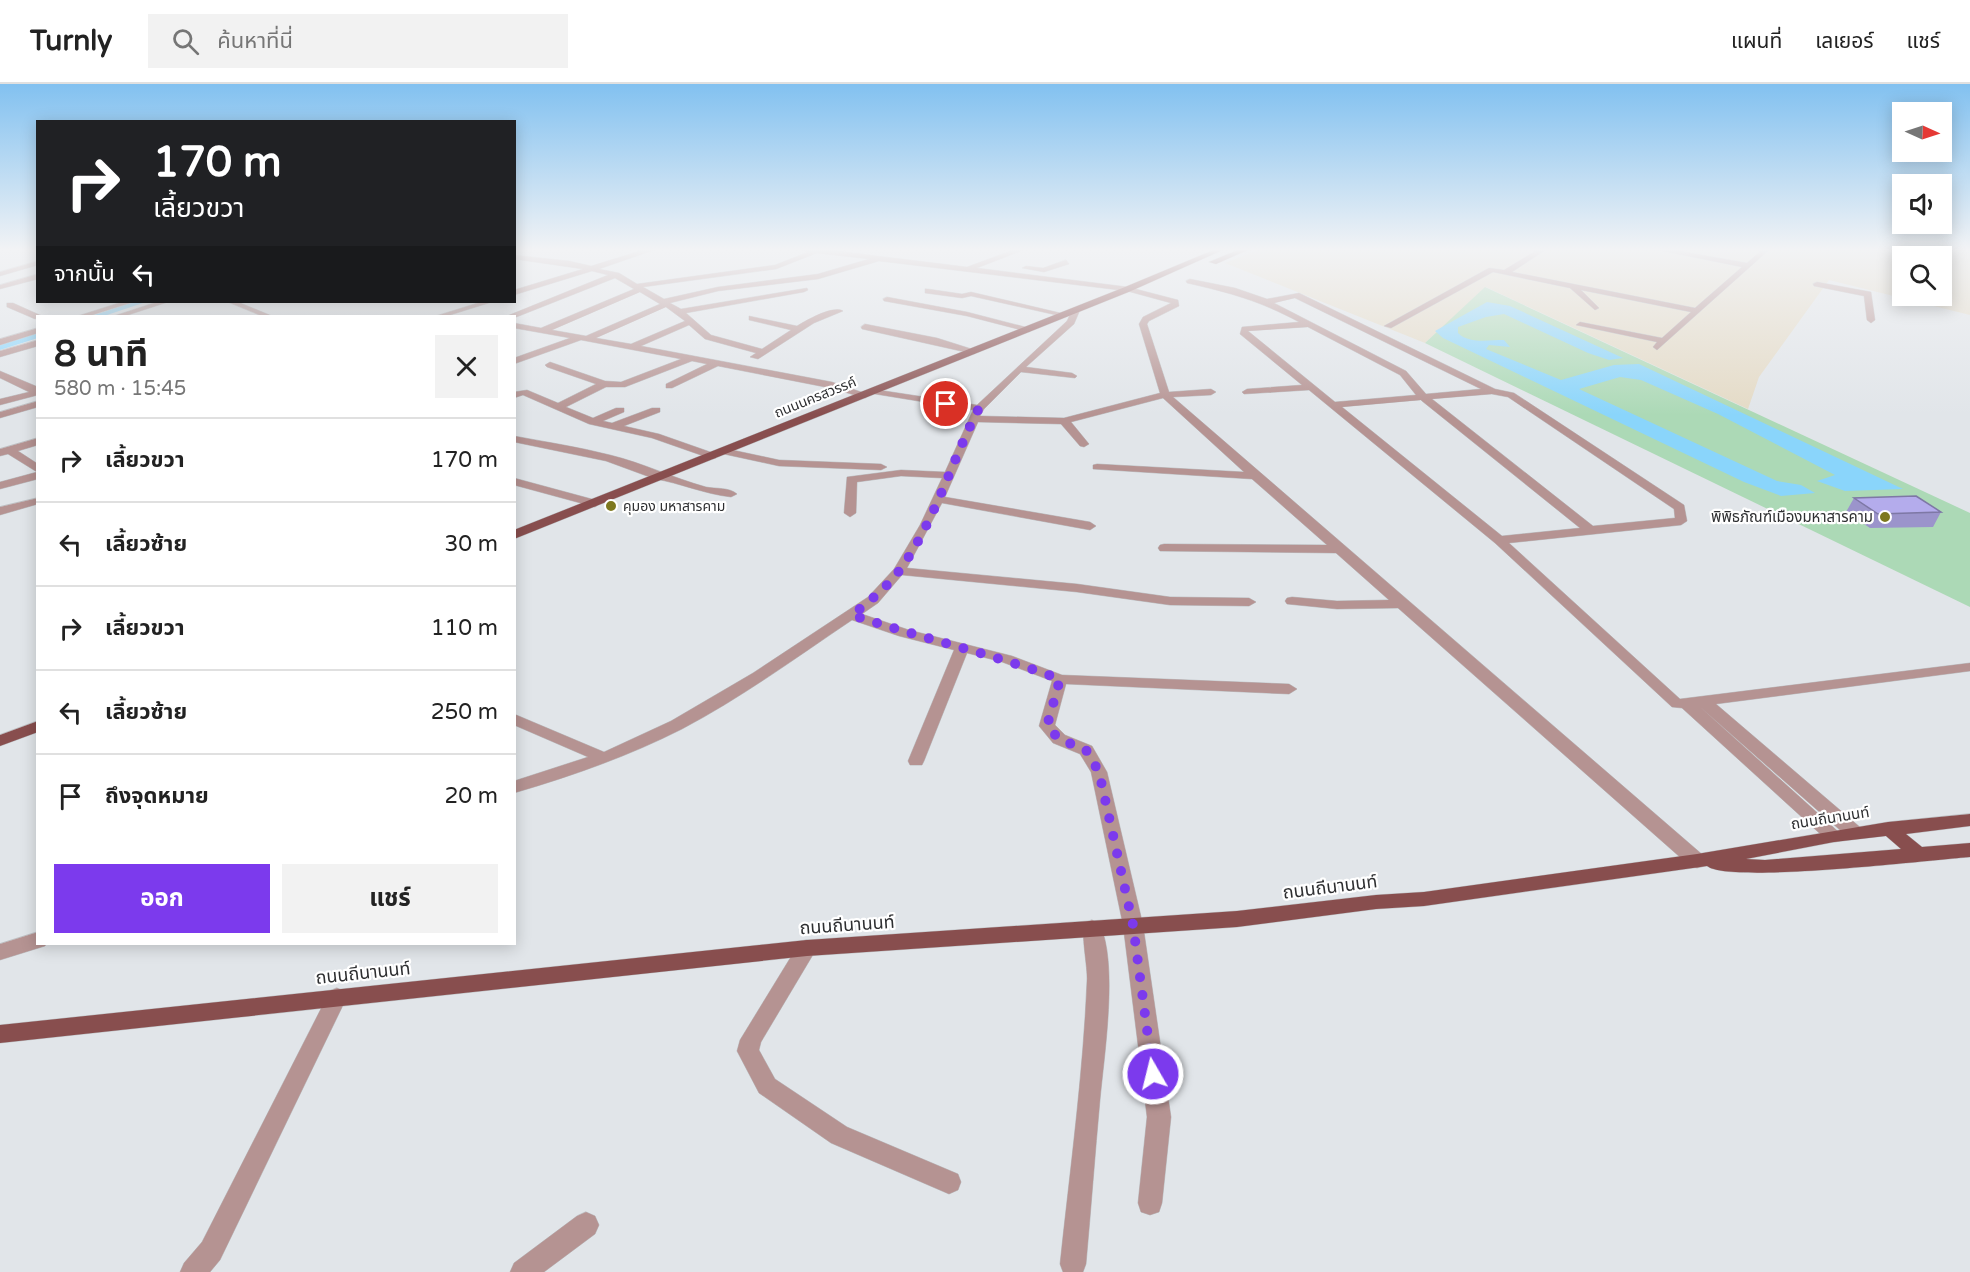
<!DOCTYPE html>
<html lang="th">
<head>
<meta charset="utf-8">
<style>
  body { margin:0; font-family:"Varela Round","Noto Sans Thai",sans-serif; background:#f2f2f2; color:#222; height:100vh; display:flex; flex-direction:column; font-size:22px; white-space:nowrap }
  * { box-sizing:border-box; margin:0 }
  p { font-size:20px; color:#767676 }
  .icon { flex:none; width:33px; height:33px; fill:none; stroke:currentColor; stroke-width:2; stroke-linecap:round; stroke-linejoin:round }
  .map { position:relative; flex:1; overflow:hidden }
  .sheet { position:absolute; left:36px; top:231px; width:480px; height:630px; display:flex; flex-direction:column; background:#fff; border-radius:0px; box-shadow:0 3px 15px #0003 }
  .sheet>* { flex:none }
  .hud { position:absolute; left:36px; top:36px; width:480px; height:183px; border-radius:0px; box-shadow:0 3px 15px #0003; background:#202124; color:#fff; overflow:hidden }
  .needle { width:39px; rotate:93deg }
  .buttons { position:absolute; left:1892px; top:18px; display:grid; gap:12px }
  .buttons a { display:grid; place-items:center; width:60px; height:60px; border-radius:0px; background:#fff; box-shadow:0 3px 15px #0003; font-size:30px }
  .pin { position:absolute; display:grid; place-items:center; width:51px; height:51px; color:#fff; margin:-26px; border:3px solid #fff; border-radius:50%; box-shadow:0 2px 6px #0007 }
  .me { position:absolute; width:66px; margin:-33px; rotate:352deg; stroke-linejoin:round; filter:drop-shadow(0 0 4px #0008) }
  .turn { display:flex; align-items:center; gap:21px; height:126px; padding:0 18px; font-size:27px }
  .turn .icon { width:78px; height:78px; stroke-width:2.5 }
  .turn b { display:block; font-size:42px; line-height:51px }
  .then { display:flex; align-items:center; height:57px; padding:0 18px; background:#0003; gap:12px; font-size:22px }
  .round { display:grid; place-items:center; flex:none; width:63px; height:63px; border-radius:0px; background:#f2f2f2 }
  .headline { display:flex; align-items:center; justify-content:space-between; height:102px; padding:0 18px }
  h1 { font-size:36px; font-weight:700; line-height:45px }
  .button { display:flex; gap:12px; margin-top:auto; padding:12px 18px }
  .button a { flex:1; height:69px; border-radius:0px; background:#7c3aed; color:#fff; font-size:24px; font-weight:700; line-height:69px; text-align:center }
  .button a+a { background:#f2f2f2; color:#222 }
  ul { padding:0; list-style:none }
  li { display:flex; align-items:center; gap:18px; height:84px; padding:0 18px; border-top:2px solid #e0e0e0 }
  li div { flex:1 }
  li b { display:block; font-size:22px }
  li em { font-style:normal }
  header { display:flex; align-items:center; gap:36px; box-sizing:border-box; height:84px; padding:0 30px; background:#fff; border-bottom:2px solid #e0e0e0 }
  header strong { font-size:28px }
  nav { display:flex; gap:33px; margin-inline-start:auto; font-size:21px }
  .search { width:420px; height:54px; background:#f2f2f2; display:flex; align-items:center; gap:15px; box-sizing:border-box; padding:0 21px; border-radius:0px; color:#767676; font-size:22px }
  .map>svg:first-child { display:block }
  .education { fill:#e4dac5; fill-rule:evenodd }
  .green { fill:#acd9b6 }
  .water { fill:#8ad5fb }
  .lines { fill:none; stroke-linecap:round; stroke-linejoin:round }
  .canal { fill:#8ad5fb; fill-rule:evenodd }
  .minor-casing { stroke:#bdc1c4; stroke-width:1 }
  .major-casing { stroke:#bdc1c4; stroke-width:1 }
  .minor { fill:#b59392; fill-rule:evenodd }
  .major { fill:#884e4e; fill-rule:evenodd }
  .wall { fill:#9b94cb }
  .building { fill:#b4acec; stroke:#7e78a5; stroke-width:1.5 }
  .route { stroke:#7c3aed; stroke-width:10; stroke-dasharray:0 18 }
  .poi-dot { fill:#7d781e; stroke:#fff; stroke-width:2 }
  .labels { text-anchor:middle; stroke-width:4.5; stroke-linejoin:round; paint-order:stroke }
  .far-street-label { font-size:14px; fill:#2e2f31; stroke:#fff }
  .far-poi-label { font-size:14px; fill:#2e2f31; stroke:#fff; text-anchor:start }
  .poi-label { font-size:15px; fill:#2e2f31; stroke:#fff; text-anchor:end }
  .street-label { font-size:15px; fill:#2e2f31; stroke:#fff }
  .near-street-label { font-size:18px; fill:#2e2f31; stroke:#fff }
</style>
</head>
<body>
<header>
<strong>Turnly</strong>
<div class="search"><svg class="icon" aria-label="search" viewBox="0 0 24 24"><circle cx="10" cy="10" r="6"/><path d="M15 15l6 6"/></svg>ค้นหาที่นี่</div>
<nav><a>แผนที่</a><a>เลเยอร์</a><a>แชร์</a></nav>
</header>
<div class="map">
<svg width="1970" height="1188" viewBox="0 0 1970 1188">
  <rect width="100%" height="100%" fill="#e1e5e9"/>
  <!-- education -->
  <path class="education" d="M1260,165H1970V231L1829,196L1759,293L1748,325L1486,203L1425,259L1225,179ZM1902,172H1941V212H1902Z"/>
  <!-- green -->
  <path class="green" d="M1485,203L1970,429V523L1425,259Z"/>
  <!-- water -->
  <path class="water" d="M1487,218L1510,222L1623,274L1609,276L1588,269L1504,230L1486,233L1458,243V249C1469,260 1489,256 1504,256L1510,263L1489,261L1486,265L1561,296L1614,281L1639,280L1903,405L1845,407L1817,397L1835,391L1718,330L1641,296L1620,293L1579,305L1777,397L1801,401L1815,409L1781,412L1744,398L1443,254L1435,247Z"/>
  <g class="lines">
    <!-- canal -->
    <path class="canal" d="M134,218H146L104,232H91Z
      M38,248V254L0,266V260Z"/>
    <!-- minor casing -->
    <g class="minor-casing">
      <path id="minor" d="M646,165H657L599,185L619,189L637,200L775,181L808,168L800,165H821L967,183L1016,165H1026L977,184L1128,203L1178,216L1179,222L1149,237L1147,240L1169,308L1211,305L1216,308L1211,311L1173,313L1704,772L1706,777L1704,782L1697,784L1690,782L1398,524L1337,525L1287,520L1285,517L1287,514L1292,513L1337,517L1389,516L1336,469L1160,467L1158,464L1160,461L1164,460L1327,461L1252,395L1093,385V381L1097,380L1244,388L1163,314L1071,338L1089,360L1084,363L1080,362L1061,340L978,338L945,413L1090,438L1096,442L1090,446L942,419L907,484L1077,500L1170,513L1249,514L1256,518L1249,522L1170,521L1077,508L902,491L878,519L862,530L909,546L1012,572L1062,591L1289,600L1297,605L1289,610L1066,600L1055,641L1065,651L1092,662L1107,688L1143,841L1171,1033L1162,1119L1159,1128L1150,1131L1141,1128L1138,1119L1147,1033L1123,841L1091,688L1080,670L1053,659L1039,642L1052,597L1002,578L967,569L924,677L922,681H910L908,677L954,566L899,552L852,536C797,573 741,614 682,645C629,672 572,692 514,709V697L588,673L514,641V630L604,668L671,637L753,589L868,513L894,485L920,441L942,394L901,392L857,398L856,429L850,433L844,429L847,393L901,386L945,388L973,326L875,310L872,309V305L977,321L1067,237L1072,226L1076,224L1080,226L1074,240L1026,283L1072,289L1077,292L1075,294L1021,288L984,325L980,332L1064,334L1160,309L1139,240L1143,233L1171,219L1127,207L879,177L818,195L718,207L670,219L681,225L807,204L808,206L804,208L686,229L711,251L762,265L791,246L749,236V232L797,242C807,236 833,221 843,227L814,239L758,275L750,273L756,269L705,255L689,241L641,262L832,298L870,311L865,314L830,304L718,282L672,304H666V300L707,280L692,277L625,303H606L566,323L593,334L616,324H624V328L603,337L612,339L652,324H660V328L624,342L659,350L716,370V374L712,375L652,354L589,340L523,311L514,314V308L527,306L558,319L596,300L547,283L545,281L550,278L605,297L621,298L681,275L581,256L514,280V274L570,254L514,244V239L541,244L634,205L615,194L514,234L507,232L608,191L592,187L514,211V206L583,185L514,175V171L569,177L591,182ZM817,169L869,175L818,190L718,203L664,215L643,203L776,185ZM640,208L660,220L586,252L552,246ZM666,223L685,237L631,260L596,254Z
        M1539,165H1547L1512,188L1695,224L1742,183L1653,165H1668L1747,179L1763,165H1770L1657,266L1653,263L1657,258L1576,241L1580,238L1662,254L1691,228L1581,206L1599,224L1595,226L1570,204L1493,188L1391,244L1384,242L1489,184L1504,186Z
        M1066,176L1069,180L1044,188L1022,184L1026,182L1043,184Z
        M38,177V181L0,192V188Z
        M38,190V195L0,205V201Z
        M1190,195L1235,204L1267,215L1299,209L1495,305L1514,309L1684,421L1687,437L1681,441L1509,459L1680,615L1970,579V587L1716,620L1861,744L1864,749L1861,754L1855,755L1849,754L1699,622L1843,752L1840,757L1834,758L1828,757L1682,624L1672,623L1495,459L1309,306L1244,310L1242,308L1247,305L1302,301L1240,250L1242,243L1299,238C1260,217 1231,209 1187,199L1186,197ZM1295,214L1481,305L1426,310L1406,287L1274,219ZM1308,243L1400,291L1416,311L1335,318L1248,247ZM1492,310L1508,313L1674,425L1675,434L1593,442L1432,315ZM1421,316L1422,317L1580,444L1502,452L1342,323Z
        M1817,198L1871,208L1875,236L1871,239L1867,236L1864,212L1814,202L1813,200Z
        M928,205L962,210L971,208L1069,231L1065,233L971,212L962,214L925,209V205Z
        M887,213L967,228L1033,245L1029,248L967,232L884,217L883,215Z
        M122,218H133L89,232H78Z
        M157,218H168L125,232H114Z
        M228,218H238L272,232H262Z
        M481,218H492L447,232H436Z
        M7,219H13L42,232L35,235L7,223Z
        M865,240L937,254L978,267L974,270L862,245L861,243Z
        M38,244V249L0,261V255Z
        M38,256V262L0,273V267Z
        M0,287L38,303V311L0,321V315L29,308L0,294Z
        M38,317V323L0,334V328Z
        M514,352C546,358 579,363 610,371C643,379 673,394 706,403C716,405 729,403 737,410L731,413C704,410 680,399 655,395L606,377L514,358Z
        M38,354V361L18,367L38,380V395L0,405V398L37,388L8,370L0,372V365Z
        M723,364L779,376L881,380L887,383L881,386L779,382L719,369V365Z
        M514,394L599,417L601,419L595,423L514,401Z
        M38,414V420L0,431V423Z
        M1092,836L1099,839C1119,877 1104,972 1100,1016C1095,1070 1091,1125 1086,1180L1083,1188H1063L1060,1180C1070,1086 1083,992 1087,897C1088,883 1080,848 1085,839Z
        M38,848V860H46L45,862L0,876V860Z
        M807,856L814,858L817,864L761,958L759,966L775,995L847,1043L958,1090L961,1098L958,1106L949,1110L831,1059L759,1009L737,967L740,956L800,858Z
        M337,904L344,907L347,913L220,1176L210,1188H180L184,1179L202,1158L330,907Z
        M586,1128L595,1132L599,1141L595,1150L544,1188H510L514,1179L577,1132Z"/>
    </g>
    <!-- major casing -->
    <g class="major-casing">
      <path id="major" d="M1216,165H1225L1131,207L514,455V446L1125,203Z
        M1240,165H1250L1216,180L1209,178Z
        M38,637V648L0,662V651Z
        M1970,730V742L1906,750L1922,763L1970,759V773C1929,776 1730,800 1707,782L1424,822L1376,825L1237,843L807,872L0,959V941L807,856L1237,827L1376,811L1424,808L1697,770L1888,738ZM1886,752L1901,765L1765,776L1746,775L1834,758Z"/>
    </g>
    <!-- minor -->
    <use href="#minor" class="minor"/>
    <!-- major -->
    <use href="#major" class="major"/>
  </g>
  <!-- wall -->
  <path class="wall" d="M1854,414L1941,428L1933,443L1870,444L1846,428Z"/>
  <!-- building -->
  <path class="building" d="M1916,412L1941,428L1878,430L1854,414Z"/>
  <!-- sky -->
  <linearGradient id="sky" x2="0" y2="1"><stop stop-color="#82c1f0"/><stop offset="0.5" stop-color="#f2f3f5"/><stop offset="1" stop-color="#f2f3f5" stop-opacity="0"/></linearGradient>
  <rect width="1970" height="331" fill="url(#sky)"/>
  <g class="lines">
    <!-- route -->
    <path class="route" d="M946,320L979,324C952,376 934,440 899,487C886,504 869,518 852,531C921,554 992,570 1060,595L1047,642L1059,655L1086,666L1099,688L1133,841L1153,990"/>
  </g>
  <!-- markers -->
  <g class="poi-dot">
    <circle cx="611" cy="422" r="6"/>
    <circle cx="1885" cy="433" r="6"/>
  </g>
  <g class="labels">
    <!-- far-street labels -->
    <g class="far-street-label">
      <text transform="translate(815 313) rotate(-22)" y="5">ถนนนครสวรรค์</text>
    </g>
    <!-- far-poi labels -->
    <g class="far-poi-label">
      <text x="623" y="427">คุมอง มหาสารคาม</text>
    </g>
    <!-- poi labels -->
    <g class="poi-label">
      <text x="1873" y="438">พิพิธภัณฑ์เมืองมหาสารคาม</text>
    </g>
    <!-- street labels -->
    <g class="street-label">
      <text transform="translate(1830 734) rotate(-9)" y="5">ถนนถีนานนท์</text>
    </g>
    <!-- near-street labels -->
    <g class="near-street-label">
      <text transform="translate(1330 803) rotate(-7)" y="6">ถนนถีนานนท์</text>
      <text transform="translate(847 841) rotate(-4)" y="6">ถนนถีนานนท์</text>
      <text transform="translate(363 889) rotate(-6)" y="6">ถนนถีนานนท์</text>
    </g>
  </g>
</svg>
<div class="buttons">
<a><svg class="needle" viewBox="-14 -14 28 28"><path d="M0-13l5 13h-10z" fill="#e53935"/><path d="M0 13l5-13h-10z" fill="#767676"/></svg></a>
<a><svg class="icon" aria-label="sound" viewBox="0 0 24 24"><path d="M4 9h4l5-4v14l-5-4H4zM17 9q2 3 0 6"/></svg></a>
<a><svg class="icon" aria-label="search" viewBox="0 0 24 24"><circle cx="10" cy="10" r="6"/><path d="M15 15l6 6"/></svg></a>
</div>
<div class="pin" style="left:946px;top:320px;background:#d93025"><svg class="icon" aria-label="arrive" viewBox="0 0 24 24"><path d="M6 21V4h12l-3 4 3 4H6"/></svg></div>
<svg class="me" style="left:1153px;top:990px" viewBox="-20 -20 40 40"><circle r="17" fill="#7c3aed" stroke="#fff" stroke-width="3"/><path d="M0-11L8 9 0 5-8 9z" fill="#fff"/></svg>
<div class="hud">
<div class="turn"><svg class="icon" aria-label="right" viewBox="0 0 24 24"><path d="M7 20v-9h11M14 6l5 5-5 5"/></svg><div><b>170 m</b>เลี้ยวขวา</div></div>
<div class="then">จากนั้น<svg class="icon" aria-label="left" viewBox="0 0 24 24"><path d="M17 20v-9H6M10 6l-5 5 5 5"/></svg></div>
</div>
<section class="sheet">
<div class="headline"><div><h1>8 นาที</h1><p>580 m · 15:45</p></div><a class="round"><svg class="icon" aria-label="close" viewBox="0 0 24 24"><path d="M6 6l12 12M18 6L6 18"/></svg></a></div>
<ul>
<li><svg class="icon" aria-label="right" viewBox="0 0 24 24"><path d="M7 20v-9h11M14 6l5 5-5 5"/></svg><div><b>เลี้ยวขวา</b></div><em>170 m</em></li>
<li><svg class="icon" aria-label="left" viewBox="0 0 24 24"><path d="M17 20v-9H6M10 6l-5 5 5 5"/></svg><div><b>เลี้ยวซ้าย</b></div><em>30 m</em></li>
<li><svg class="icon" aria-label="right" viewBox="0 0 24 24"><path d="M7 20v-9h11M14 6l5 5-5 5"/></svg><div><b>เลี้ยวขวา</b></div><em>110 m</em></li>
<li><svg class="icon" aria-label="left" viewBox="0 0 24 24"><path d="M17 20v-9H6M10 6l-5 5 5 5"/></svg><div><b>เลี้ยวซ้าย</b></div><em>250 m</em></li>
<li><svg class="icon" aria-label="arrive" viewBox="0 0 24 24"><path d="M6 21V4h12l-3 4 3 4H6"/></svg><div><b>ถึงจุดหมาย</b></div><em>20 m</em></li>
</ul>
<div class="button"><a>ออก</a><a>แชร์</a></div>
</section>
</div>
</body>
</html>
